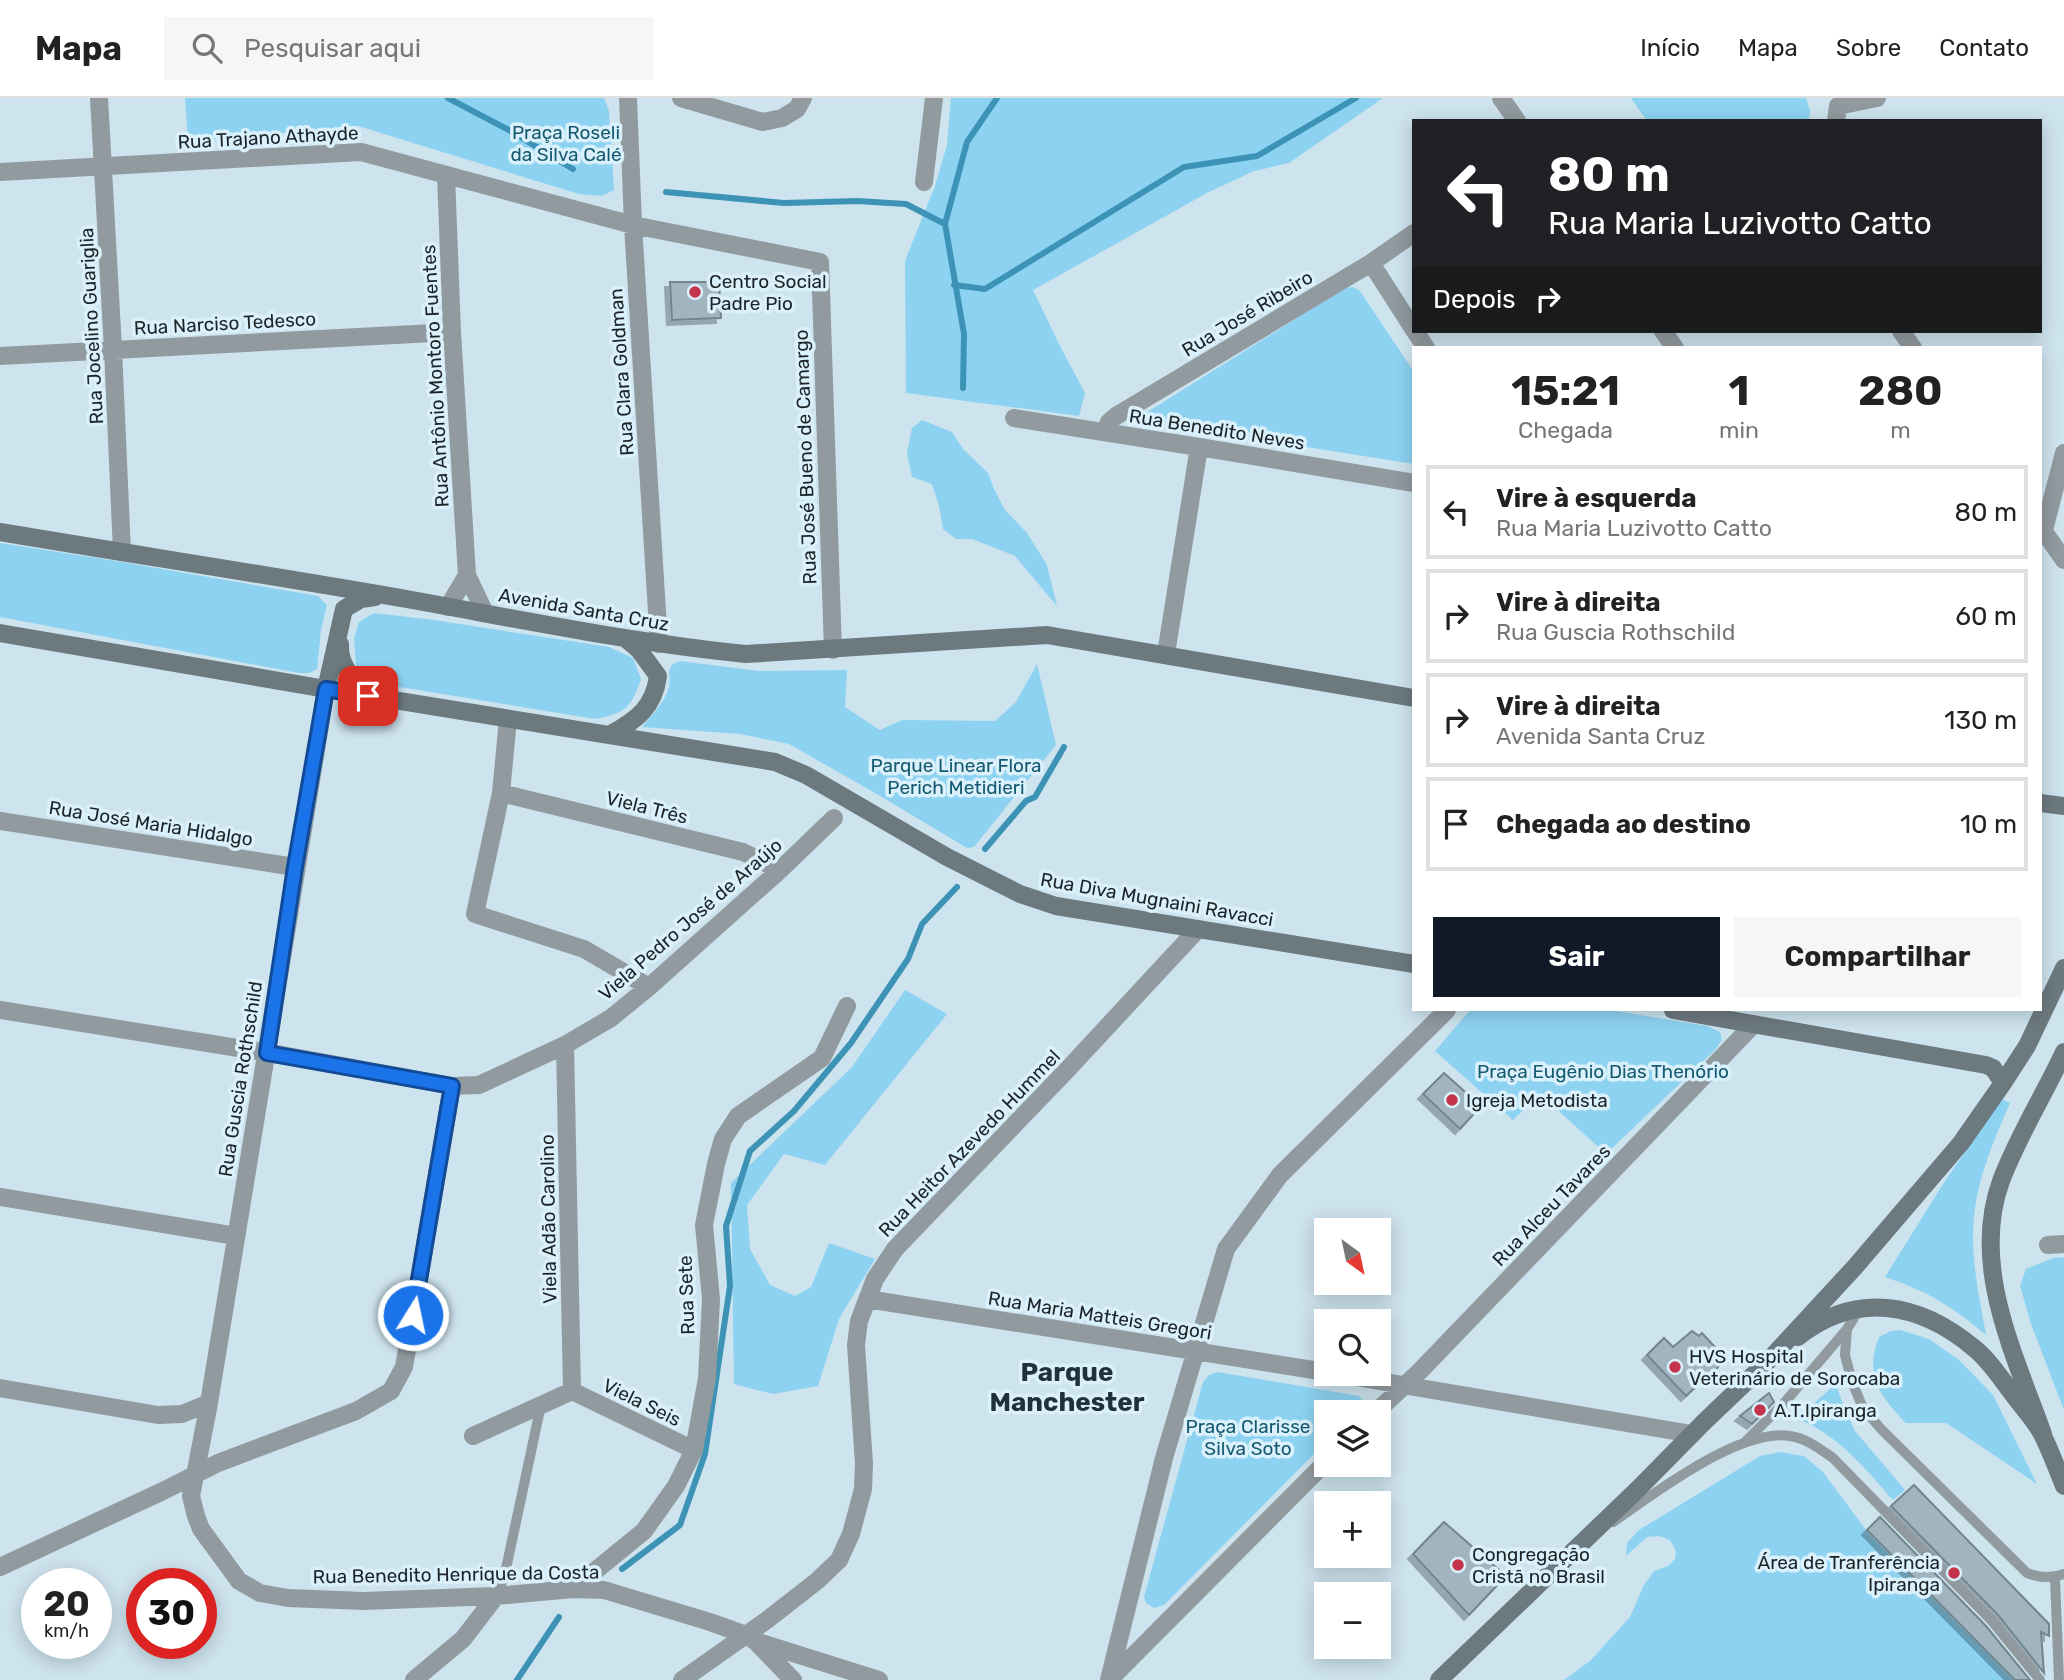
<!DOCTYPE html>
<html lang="pt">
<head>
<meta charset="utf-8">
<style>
  body { margin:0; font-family:Rubik,sans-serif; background:#f6f6f6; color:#222; height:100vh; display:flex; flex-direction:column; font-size:26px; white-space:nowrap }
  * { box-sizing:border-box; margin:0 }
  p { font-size:23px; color:#767676 }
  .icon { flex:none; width:38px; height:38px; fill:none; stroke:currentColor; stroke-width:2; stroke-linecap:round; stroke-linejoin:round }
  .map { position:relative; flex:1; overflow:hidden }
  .drawer { position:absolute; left:1412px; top:248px; width:630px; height:665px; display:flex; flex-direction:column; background:#fff; border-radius:0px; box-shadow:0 4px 18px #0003 }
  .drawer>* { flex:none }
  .guide { position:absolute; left:1412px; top:21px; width:630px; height:214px; border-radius:0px; box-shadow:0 4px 18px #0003; background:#202124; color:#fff; overflow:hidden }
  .needle { width:46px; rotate:147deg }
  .tools { position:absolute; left:1314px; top:1120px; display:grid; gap:14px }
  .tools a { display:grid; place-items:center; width:77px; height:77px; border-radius:0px; background:#fff; box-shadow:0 4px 18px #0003; font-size:35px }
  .speed { position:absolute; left:21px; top:1470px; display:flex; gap:14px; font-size:35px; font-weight:700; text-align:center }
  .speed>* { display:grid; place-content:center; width:91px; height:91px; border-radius:50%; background:#fff; box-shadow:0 4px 18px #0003; line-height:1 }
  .speed small { font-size:18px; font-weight:400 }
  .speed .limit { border:10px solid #d22; background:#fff; color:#111 }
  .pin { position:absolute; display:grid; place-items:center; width:60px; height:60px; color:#fff; margin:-30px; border-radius:14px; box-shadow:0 4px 10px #0006 }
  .me { position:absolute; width:77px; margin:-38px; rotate:10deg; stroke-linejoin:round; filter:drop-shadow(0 0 5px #0008) }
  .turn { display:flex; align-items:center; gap:24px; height:147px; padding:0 21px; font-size:32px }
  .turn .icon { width:91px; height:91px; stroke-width:2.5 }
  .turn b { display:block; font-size:49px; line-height:60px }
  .then { display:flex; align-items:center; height:66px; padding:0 21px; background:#0003; gap:14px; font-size:26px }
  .eta { display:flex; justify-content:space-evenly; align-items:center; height:119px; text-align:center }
  .eta b { font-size:42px; font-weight:700; line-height:49px }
  .primary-button { display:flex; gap:14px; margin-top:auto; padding:14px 21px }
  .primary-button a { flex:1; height:80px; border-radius:0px; background:#111827; color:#fff; font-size:28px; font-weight:700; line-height:80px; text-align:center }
  .primary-button a+a { background:#f6f6f6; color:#222 }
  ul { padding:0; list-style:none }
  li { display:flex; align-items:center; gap:21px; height:94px; margin:0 14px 10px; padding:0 7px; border:4px solid #e0e0e0; border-radius:0px }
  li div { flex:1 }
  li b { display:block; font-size:26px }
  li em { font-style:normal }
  header { display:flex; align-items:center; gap:42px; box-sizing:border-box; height:98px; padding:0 35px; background:#fff; border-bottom:2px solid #e0e0e0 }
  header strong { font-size:33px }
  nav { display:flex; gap:38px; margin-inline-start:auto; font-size:24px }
  .search { width:490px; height:63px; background:#f6f6f6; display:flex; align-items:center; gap:18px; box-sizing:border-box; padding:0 24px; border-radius:0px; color:#767676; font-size:26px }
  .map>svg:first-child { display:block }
  .green { fill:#8dd3f1 }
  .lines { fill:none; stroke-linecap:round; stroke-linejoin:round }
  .stream { stroke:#3d93b5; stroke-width:6 }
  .building { fill:#a0b5bf; stroke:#71858f; stroke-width:2; filter:url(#shadow) }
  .service { stroke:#919a9f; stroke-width:10 }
  .minor { stroke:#919a9f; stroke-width:18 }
  .secondary { stroke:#6c797f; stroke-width:18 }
  .route-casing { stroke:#114b97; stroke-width:18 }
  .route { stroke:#1a73e8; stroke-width:12 }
  .poi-dot { fill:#c4344a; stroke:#daf1fb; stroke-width:2.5 }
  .labels { text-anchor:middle; stroke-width:7; stroke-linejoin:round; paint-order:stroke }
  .park-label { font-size:19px; fill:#155971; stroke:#daf1fb }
  .street-label { font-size:19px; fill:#1c2428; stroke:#daf1fb }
  .poi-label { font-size:19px; fill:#1c2428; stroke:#daf1fb; text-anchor:start }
  .district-label { font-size:26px; font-weight:bold; fill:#1f3139; stroke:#daf1fb }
</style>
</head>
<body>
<header>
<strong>Mapa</strong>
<div class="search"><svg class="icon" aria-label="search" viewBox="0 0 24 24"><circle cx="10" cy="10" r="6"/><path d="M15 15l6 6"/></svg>Pesquisar aqui</div>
<nav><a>Início</a><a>Mapa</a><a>Sobre</a><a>Contato</a></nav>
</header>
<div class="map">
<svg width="2064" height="1582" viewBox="0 0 2064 1582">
  <defs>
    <filter id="shadow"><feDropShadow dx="-5" dy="5" stdDeviation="0" flood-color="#0004"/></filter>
  </defs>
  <rect width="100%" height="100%" fill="#cde3ee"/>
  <!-- green -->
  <path class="green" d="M185,0H604L609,13L614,92L602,98L579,96L358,28L188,44Z
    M951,0H1383L1289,65L1254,73L1207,95L1033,192L1061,250L1085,295L1079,318L906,295L905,163L935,88L947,47Z
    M1631,0H1806L1810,13L1809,23H1647Z
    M1353,189L1360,193L1414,274V366L1148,324L1146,315L1345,190Z
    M922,322L952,334L963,351L988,375L994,391L1005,412L1027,435L1047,467L1057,508L1015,458L972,441H956L943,431L939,408L932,386L912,379L907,355L912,330Z
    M0,445L116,463L318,498L327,507L321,532L317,571L309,575H299L0,519Z
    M374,515L434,522L609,549L633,560L641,581C631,610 626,615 595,621L375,585L356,567L354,540L359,524Z
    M680,563L759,573L847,572L845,609L880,632L902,622L995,623L1016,604L1037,566L1056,647L974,749L967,750L875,695L789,646L740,636L642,629C651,618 664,605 668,592C673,578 662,569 680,563Z
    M905,892L947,916L825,1067L784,1056L747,1107L750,1151L770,1187L795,1198L811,1189L829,1145L875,1161L839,1221L818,1288L773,1296L734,1286L731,1085L852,969Z
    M1470,912H1610L1707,928L1720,934L1722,942L1716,951L1606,1056L1540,996L1513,1022L1435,953Z
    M2002,1001L2010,1005C1994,1042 1978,1079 1974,1119C1970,1158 1979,1198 1986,1237C1952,1208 1927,1193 1885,1179L1943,1086Z
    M2064,1159V1312L2031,1226L2020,1188L2026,1171L2053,1160Z
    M1900,1232L1929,1241L1959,1262L1993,1297L2037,1386L1946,1325H1906C1880,1298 1864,1277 1879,1239L1891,1233Z
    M1218,1274L1359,1298L1363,1303L1356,1314H1326V1344L1164,1507L1154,1510L1146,1505L1144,1499L1203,1284L1209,1277Z
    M1836,1286L1844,1310L1855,1333L1905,1392L1893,1402C1863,1368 1840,1339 1797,1320Z
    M1780,1354L1804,1358L1823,1374L1869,1436L2017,1582H1564L1590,1563L1630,1519L1644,1487L1654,1473L1668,1468L1675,1461L1676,1453L1670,1442L1659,1438L1647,1439L1626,1458L1627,1445L1639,1432L1760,1358Z"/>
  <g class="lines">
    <!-- stream -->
    <path class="stream" d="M448,0L509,32L573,71
      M666,94L784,105L857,103L906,106L945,126
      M954,187L985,191L1184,69L1257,58L1356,0
      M963,290L964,236L945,126L967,44L997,0
      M985,751L1026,703L1035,699L1064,649
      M622,1471L680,1427L705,1356L730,1188L726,1128L750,1053L794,1013L851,945L908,861L922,826L957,789
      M517,1582L559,1519"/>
  </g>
  <!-- building -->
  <path class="building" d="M670,184H719L721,220L672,222Z
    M1444,975L1481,1008L1460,1031L1423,996Z
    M1692,1233L1699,1238L1702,1235L1725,1260L1710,1279L1708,1277L1686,1298L1647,1257L1664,1240L1673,1249Z
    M1769,1295L1774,1304L1752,1326L1740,1318Z
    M1914,1387L2049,1526V1538L2041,1534L2044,1575L1998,1517L1891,1408Z
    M1880,1419L1986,1528L2030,1582H2015L1867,1432Z
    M1444,1424L1506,1478L1469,1517L1413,1456Z"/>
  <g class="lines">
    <!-- service -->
    <path class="service" d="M1860,1210L1847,1231L1845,1257L1852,1284L1863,1310L1882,1332L2027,1475C2040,1480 2051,1481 2064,1476
      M1746,1343L1785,1304L1847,1231
      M1613,1424C1654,1396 1739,1330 1790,1338C1806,1340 1820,1351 1833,1360L1992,1523L2040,1582
      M2055,1480L2059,1582
      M496,1498L504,1480L541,1307"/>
    <!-- minor -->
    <path class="minor" d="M99,0L113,251L122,454
      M628,0L633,127L659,546
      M681,0L763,24L782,20L797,11L803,0
      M1501,0L1517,23
      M1836,23L1838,8L1877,0
      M0,74L361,54L633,127L820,164L833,552
      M446,77L452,234L467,477
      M924,84L934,0
      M1371,165L1414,232
      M1415,233L1426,250
      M1663,233L1675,250
      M1901,233L1913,250
      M0,258L452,234
      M1014,320L1199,349L1414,385
      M1105,333L1109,324L1116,318L1371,165L1414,135
      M2040,428L2064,462
      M2044,432L2064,355
      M448,509L467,477L485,515
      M1166,556L1199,349
      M326,591L209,1305L191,1398L196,1418L201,1431L239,1483L260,1495L288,1500L364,1503L496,1498L573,1491L604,1492L710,1524L746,1537L755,1543L879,1582
      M508,621L501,695L475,816L584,851L649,889
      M501,695L743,754L780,772
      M0,723L295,769
      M0,912L282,957L452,988L479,987L565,947L611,920L649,889L780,772L834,720
      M565,947L572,1293
      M0,1099L236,1138
      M2048,1147L2064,1146
      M867,1201L1326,1274
      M1338,1276L1692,1336
      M0,1290L158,1317L182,1316L209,1305
      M572,1293L694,1352
      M1376,1314L1420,1273L1754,926
      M473,1338L572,1293
      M0,1469L165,1392L218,1365L356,1313L391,1293L404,1269L452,988
      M573,1491L644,1433L676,1388L694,1352L707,1280L711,1201L704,1127L716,1066L723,1041L738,1018L822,960L847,908
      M758,1546L793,1582
      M414,1582L463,1541L496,1498
      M682,1582L767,1522L817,1483L839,1462L851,1436L863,1391L864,1366L856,1247L859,1223L875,1181L895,1151L1067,972L1198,831
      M1109,1582L1164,1360L1226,1151L1280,1077L1447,912
      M1109,1582L1326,1364"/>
    <!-- secondary -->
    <path class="secondary" d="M0,434C137,457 275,478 412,502C523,522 634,545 746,556L1047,537L1414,600
      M0,535L326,591L775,664L806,677L947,759L1020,796L1056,808L1414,866
      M340,546C339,569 354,581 368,598
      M326,591L344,511L361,501L375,499
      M611,636C637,622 654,609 658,578L639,552L626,541
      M2040,705L2064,708
      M1673,912L1986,967L1993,970L2003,985
      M1798,1239C1856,1193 1919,1204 1974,1250C1989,1262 2000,1279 2012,1295C2022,1309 2036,1323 2043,1338C2051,1354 2057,1371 2064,1388
      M2043,1336C2015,1257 1970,1168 2001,1083C2018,1038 2044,997 2064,954
      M1439,1582L1637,1392L1704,1324L1768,1263L1854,1170L1961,1045L2003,985L2027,948L2064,870"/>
  </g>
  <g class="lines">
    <!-- route casing -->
    <g class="route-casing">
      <path id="route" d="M368,598L326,591L295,769L267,955L452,988L413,1217"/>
    </g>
    <!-- route -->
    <use href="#route" class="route"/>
  </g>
  <!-- markers -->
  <g class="poi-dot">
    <circle cx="695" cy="194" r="7"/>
    <circle cx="1452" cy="1002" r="7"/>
    <circle cx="1675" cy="1269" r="7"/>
    <circle cx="1760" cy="1312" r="7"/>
    <circle cx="1458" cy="1467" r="7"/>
    <circle cx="1954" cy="1475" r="7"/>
  </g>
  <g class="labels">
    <!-- park labels -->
    <g class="park-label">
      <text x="566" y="41">Praça Roseli<tspan x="566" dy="22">da Silva Calé</tspan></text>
      <text x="956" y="674">Parque Linear Flora<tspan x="956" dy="22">Perich Metidieri</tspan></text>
      <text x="1603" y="980">Praça Eugênio Dias Thenório</text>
      <text x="1248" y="1335">Praça Clarisse<tspan x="1248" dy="22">Silva Soto</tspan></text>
    </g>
    <!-- street labels -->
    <g class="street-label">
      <text transform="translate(268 39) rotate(-3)" y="7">Rua Trajano Athayde</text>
      <text transform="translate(1247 215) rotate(-31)" y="7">Rua José Ribeiro</text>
      <text transform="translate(225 225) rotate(-3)" y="7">Rua Narciso Tedesco</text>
      <text transform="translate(91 228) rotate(-93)" y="7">Rua Jocelino Guariglia</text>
      <text transform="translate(621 274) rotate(-94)" y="7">Rua Clara Goldman</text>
      <text transform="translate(435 278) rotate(-93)" y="7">Rua Antônio Montoro Fuentes</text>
      <text transform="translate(1217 331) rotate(9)" y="7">Rua Benedito Neves</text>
      <text transform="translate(805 359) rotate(-92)" y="7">Rua José Bueno de Camargo</text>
      <text transform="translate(584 511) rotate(10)" y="7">Avenida Santa Cruz</text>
      <text transform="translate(647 709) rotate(14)" y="7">Viela Três</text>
      <text transform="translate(151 725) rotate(9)" y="7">Rua José Maria Hidalgo</text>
      <text transform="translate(1157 801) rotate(10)" y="7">Rua Diva Mugnaini Ravacci</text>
      <text transform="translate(690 821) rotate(-41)" y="7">Viela Pedro José de Araújo</text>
      <text transform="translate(240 981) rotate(-81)" y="7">Rua Guscia Rothschild</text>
      <text transform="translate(969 1045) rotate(-46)" y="7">Rua Heitor Azevedo Hummel</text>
      <text transform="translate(1551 1107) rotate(-46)" y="7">Rua Alceu Tavares</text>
      <text transform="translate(548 1121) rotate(-91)" y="7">Viela Adão Carolino</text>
      <text transform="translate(686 1197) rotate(-92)" y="7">Rua Sete</text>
      <text transform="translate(1100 1217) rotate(9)" y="7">Rua Maria Matteis Gregori</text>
      <text transform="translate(642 1304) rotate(26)" y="7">Viela Seis</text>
      <text transform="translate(456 1476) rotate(-1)" y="7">Rua Benedito Henrique da Costa</text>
    </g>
    <!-- poi labels -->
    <g class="poi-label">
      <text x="709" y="190">Centro Social<tspan x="709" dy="22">Padre Pio</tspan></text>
      <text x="1466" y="1009">Igreja Metodista</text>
      <text x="1689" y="1265">HVS Hospital<tspan x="1689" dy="22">Veterinário de Sorocaba</tspan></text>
      <text x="1774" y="1319">A.T.Ipiranga</text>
      <text x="1472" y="1463">Congregação<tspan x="1472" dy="22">Cristã no Brasil</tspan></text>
      <text x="1940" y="1471" text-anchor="end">Área de Tranferência<tspan x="1940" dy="22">Ipiranga</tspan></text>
    </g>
    <!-- district labels -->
    <g class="district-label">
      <text x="1067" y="1283">Parque<tspan x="1067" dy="30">Manchester</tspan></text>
    </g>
  </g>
</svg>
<div class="tools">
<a><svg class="needle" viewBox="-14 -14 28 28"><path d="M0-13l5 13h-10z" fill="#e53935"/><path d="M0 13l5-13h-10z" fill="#767676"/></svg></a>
<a><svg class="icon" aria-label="search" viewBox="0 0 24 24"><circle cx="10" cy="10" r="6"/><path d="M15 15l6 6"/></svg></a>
<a><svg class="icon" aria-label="layers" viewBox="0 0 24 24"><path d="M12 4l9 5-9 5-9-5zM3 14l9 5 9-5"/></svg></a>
<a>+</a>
<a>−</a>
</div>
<div class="speed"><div>20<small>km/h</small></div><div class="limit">30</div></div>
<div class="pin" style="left:368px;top:598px;background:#d93025"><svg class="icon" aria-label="arrive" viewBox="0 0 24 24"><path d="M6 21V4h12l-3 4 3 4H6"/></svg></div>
<svg class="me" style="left:413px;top:1217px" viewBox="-20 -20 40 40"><circle r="17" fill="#1a73e8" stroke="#fff" stroke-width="3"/><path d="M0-11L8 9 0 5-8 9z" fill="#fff"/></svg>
<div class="guide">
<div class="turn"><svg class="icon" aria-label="left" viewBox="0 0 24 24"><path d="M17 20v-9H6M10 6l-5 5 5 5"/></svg><div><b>80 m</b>Rua Maria Luzivotto Catto</div></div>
<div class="then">Depois<svg class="icon" aria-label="right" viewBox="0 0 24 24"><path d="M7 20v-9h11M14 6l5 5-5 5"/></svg></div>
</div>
<section class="drawer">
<div class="eta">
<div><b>15:21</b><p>Chegada</p></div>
<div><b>1</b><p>min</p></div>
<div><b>280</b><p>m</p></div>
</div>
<ul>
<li><svg class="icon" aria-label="left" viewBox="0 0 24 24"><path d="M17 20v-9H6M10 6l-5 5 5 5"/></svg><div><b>Vire à esquerda</b><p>Rua Maria Luzivotto Catto</p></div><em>80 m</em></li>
<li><svg class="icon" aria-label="right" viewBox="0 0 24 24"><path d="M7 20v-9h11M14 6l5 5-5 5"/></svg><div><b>Vire à direita</b><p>Rua Guscia Rothschild</p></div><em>60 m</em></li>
<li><svg class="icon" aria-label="right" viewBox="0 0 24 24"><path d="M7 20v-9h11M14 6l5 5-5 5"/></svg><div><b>Vire à direita</b><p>Avenida Santa Cruz</p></div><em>130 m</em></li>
<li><svg class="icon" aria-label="arrive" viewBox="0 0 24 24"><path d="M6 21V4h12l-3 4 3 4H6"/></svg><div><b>Chegada ao destino</b></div><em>10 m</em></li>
</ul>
<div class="primary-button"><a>Sair</a><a>Compartilhar</a></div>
</section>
</div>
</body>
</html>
